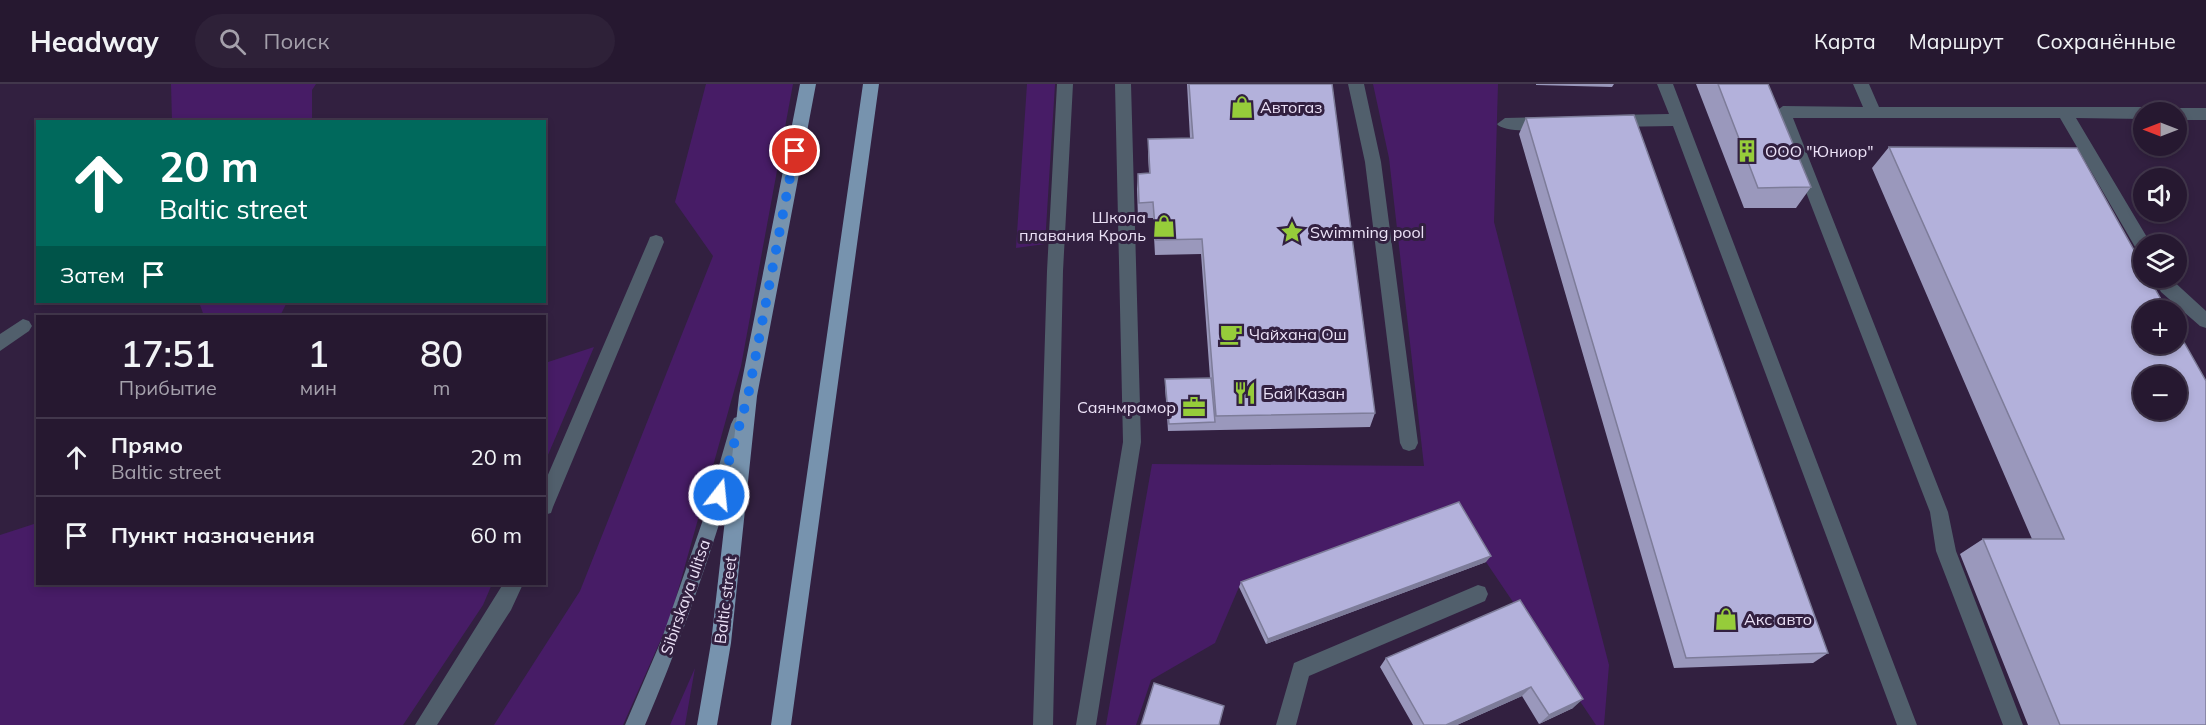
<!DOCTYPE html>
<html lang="ru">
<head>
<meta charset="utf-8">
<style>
  body { margin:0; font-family:Mulish,sans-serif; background:#2e2138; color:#f1f3f6; height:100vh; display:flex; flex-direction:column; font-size:22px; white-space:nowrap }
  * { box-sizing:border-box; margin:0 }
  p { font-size:20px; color:#a4a0ab }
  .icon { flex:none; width:33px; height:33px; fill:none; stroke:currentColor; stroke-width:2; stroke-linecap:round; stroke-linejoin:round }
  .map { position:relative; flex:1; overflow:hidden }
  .details { position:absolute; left:36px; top:231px; width:510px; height:270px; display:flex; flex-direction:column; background:#261830; border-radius:0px; box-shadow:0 3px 9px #0003,0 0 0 2px #42374c }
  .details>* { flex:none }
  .guide { position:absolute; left:36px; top:36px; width:510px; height:183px; border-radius:0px; box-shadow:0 3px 9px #0003,0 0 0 2px #42374c; background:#00695c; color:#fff; overflow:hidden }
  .needle { width:39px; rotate:270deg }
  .buttons { position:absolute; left:2133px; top:18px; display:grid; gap:12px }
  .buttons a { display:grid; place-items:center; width:54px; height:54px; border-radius:50%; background:#261830; box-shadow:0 3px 9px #0003,0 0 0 2px #42374c; font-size:30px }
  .pin { position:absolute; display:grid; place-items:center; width:51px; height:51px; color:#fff; margin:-26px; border:3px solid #fff; border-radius:50%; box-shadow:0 2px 6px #0007 }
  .me { position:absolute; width:66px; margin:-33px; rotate:16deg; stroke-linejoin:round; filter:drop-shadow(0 0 4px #0008) }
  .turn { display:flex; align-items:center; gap:21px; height:126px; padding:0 24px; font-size:27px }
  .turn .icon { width:78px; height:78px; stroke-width:2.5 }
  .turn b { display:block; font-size:42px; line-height:51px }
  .then { display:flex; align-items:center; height:57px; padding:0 24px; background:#0003; gap:12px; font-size:22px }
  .eta { display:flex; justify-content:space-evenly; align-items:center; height:102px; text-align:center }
  .eta b { font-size:36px; font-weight:600; line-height:42px }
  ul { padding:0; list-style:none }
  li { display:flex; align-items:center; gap:18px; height:78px; padding:0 24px; border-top:2px solid #42374c }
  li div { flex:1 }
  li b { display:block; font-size:22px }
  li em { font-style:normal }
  header { display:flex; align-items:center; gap:36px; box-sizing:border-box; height:84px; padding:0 30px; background:#261830; border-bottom:2px solid #42374c }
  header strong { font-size:28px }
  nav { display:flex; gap:33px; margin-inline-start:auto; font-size:21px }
  .search { width:420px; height:54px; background:#2e2138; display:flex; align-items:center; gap:15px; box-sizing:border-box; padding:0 21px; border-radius:33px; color:#a4a0ab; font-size:22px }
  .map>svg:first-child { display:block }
  .green { fill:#471c66 }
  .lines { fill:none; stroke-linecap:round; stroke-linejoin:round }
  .lane { fill:#515f6c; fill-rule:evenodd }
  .secondary { fill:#677c91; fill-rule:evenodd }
  .primary { fill:#7793ae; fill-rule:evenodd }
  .wall { fill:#9a98bc }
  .shaded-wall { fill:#7d7c99 }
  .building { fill:#b3b1db; stroke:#7d7c99; stroke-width:1.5; fill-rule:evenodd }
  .route { stroke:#1a73e8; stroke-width:10; stroke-dasharray:0 18 }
  .labels { text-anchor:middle; stroke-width:6; stroke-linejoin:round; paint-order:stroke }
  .poi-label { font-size:16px; fill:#ece2f7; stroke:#322040; text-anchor:start }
  .street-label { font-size:16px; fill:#ece2f7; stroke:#322040 }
</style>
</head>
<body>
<header>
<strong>Headway</strong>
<div class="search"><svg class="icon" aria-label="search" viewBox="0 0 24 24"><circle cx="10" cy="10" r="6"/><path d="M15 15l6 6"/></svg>Поиск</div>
<nav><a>Карта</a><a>Маршрут</a><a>Сохранённые</a></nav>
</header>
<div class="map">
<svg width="2206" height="641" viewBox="0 0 2206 641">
  <rect width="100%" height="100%" fill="#322040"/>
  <!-- green -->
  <path class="green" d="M171,0H316L312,6V37H172Z
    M706,0H793L741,282L670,535L623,641H494L580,507L713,172L675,118Z
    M1027,0H1055L1045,160L1016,164Z
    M1373,0H1498L1494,138L1609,581L1604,641H1596L1486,478L1455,425L1239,503L1215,559L1151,596L1136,641H1106L1152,380L1424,382L1389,74Z
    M199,218H287L280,232H204Z
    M594,263L545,378V279Z
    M37,439L38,500H492L483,521L403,641H0V451Z
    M695,584L685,641H670Z"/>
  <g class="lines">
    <!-- lane -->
    <path class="lane" d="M1057,0H1073L1063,187L1053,641H1033L1047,187Z
      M1115,0H1131L1141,358L1096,641H1076L1123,358Z
      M1348,0H1364L1381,78L1418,359L1415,365L1409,367L1403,365L1400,359L1365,78Z
      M1657,0H1673L1917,641H1897L1673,42L1613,43L1605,37L1613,31L1669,30Z
      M1853,0H1869L1879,23H2144L2151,28H2144V35L2076,34L2151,160H2144V169L2138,168L2060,34H1793L1948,428L1956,467L2023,641H2003L1936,467L1930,428L1775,28L1783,22L1863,23Z
      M2176,24H2206V36H2176V28H2169Z
      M1547,33L1555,39C1549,48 1503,49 1497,40L1505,34Z
      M656,151L662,153L664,158L553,423L551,429L544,431V400L648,158L650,153Z
      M2154,194H2170L2206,227V244L2200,242L2161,208Z
      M23,235L29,237L32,242L29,247L0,267V250Z
      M503,500H523L511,526L437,641H415Z
      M1478,501L1485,503L1488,510L1485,517L1309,592L1296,641H1276L1294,579Z"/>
    <!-- secondary -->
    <path class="secondary" d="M740,332L746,334L749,340C720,443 687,543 645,641H625L661,557L705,430L731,340L734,334Z"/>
    <!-- primary -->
    <path class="primary" d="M800,0H816L757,312L731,559L717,641H697L711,559L739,312Z
      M863,0H879L791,641H771Z"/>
  </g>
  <!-- wall -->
  <path class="wall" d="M1187,0H1332L1375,329L1370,343L1168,347L1165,302V295L1210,294L1201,170L1155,171L1153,134H1138L1137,105L1138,90L1149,89L1148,70V55L1190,54Z
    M1536,0H1614L1612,3L1536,1Z
    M1696,0H1768L1811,103L1796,124H1744Z
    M1526,34L1828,569L1813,579L1674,584L1519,50Z
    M1889,63L2206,641H2028L1960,470L1983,455H2032L1872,84Z
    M1486,478L1266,560L1239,503L1241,498Z
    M1520,516L1573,624L1539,640L1522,612L1457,641H1413L1380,583L1386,574Z"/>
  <!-- shaded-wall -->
  <path class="shaded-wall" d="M1491,472L1486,478L1266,560L1268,555Z
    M1531,603L1522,612L1457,641H1446Z
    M1583,615L1573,624L1539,640L1549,631Z"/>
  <!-- building -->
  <path class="building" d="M1189,0H1332L1375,329L1216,332L1202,155L1156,156L1153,118L1139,119L1138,90L1150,89L1148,55L1193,54Z
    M1718,0H1768L1811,103L1758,104Z
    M1634,31L1828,569L1686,574L1526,34Z
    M1889,63L2077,64L2144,184V194H2149L2167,226H2144V260H2176V244L2206,297V641H2060L1983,455H2064ZM2144,292H2176V326H2144Z
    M1211,294L1215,338L1169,340L1165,295Z
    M1459,418L1491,472L1268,555L1241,498Z
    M1520,516L1583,615L1549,631L1531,603L1446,641H1424L1386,574Z
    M1154,599L1224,622L1219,641H1141Z"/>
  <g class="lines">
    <!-- route -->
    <path class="route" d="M719,411L748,312L795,67"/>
  </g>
  <!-- icons -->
  <defs>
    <g id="shop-bare" transform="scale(1.8)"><path d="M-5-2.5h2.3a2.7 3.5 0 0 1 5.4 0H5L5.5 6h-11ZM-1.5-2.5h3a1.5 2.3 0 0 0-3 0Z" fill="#96cc3a" stroke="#322040" stroke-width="2.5" paint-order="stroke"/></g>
    <g id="building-bare" transform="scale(1.8)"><path d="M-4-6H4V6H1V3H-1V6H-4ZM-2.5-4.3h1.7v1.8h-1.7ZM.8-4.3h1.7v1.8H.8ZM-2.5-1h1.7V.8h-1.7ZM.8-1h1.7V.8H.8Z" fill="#96cc3a" stroke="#322040" stroke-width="2.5" paint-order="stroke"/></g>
    <g id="sight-bare" transform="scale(1.8)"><path d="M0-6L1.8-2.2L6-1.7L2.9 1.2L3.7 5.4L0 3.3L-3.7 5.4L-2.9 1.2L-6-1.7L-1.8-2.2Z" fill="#96cc3a" stroke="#322040" stroke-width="2.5" paint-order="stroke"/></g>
    <g id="cafe-bare" transform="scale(1.8)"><path d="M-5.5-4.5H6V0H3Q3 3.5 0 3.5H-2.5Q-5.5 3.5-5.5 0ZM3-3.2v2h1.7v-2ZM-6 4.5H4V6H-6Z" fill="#96cc3a" stroke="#322040" stroke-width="2.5" paint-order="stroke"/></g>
    <g id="restaurant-bare" transform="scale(1.8)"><path d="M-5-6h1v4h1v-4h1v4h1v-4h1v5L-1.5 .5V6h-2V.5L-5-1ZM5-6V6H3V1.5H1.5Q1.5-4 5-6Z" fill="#96cc3a" stroke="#322040" stroke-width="2.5" paint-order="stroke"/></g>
    <g id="office-bare" transform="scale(1.8)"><path d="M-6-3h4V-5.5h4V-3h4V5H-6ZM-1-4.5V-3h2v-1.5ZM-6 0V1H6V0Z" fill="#96cc3a" stroke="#322040" stroke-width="2.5" paint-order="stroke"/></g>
  </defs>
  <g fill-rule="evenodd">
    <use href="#shop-bare" x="1242" y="23"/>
    <use href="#building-bare" x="1747" y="67"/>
    <use href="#shop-bare" x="1164" y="142"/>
    <use href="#sight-bare" x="1292" y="148"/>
    <use href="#cafe-bare" x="1231" y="250"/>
    <use href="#restaurant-bare" x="1245" y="309"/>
    <use href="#office-bare" x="1194" y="323"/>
    <use href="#shop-bare" x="1726" y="535"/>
  </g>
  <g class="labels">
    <!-- poi labels -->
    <g class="poi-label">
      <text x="1260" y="29">Автогаз</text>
      <text x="1765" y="73">ООО "Юниор"</text>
      <text x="1146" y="139" text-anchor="end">Школа<tspan x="1146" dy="18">плавания Кроль</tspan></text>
      <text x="1310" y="154">Swimming pool</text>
      <text x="1249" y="256">Чайхана Ош</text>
      <text x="1263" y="315">Бай Казан</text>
      <text x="1176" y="329" text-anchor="end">Саянмрамор</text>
      <text x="1744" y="541">Акс авто</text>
    </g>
    <!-- street labels -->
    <g class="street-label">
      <text transform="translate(685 513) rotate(-71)" y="6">Sibirskaya ulitsa</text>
      <text transform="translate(725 516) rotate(-83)" y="6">Baltic street</text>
    </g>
  </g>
</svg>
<div class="buttons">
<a><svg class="needle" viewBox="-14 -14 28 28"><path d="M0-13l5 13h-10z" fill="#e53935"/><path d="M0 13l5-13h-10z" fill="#a4a0ab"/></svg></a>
<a><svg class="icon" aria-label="sound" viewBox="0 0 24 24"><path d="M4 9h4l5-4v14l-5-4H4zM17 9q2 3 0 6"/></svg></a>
<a><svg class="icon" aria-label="layers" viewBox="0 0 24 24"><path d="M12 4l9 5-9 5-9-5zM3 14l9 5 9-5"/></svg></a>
<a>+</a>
<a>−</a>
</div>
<div class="pin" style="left:795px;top:67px;background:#d93025"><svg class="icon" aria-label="arrive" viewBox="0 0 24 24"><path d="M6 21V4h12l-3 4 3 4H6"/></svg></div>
<svg class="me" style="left:719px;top:411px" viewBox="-20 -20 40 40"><circle r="17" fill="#1a73e8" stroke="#fff" stroke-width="3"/><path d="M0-11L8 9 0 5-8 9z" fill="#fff"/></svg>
<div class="guide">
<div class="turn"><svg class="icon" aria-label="ahead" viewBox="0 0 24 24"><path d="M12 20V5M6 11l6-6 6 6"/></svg><div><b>20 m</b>Baltic street</div></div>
<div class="then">Затем<svg class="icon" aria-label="arrive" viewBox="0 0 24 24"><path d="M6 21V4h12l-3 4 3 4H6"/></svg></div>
</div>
<section class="details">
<div class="eta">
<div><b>17:51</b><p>Прибытие</p></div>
<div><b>1</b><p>мин</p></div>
<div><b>80</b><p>m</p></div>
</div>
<ul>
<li><svg class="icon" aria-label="ahead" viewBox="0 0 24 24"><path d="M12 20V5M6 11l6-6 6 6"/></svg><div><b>Прямо</b><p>Baltic street</p></div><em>20 m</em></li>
<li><svg class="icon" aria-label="arrive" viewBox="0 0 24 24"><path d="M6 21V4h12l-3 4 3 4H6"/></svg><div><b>Пункт назначения</b></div><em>60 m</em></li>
</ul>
</section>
</div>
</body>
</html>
